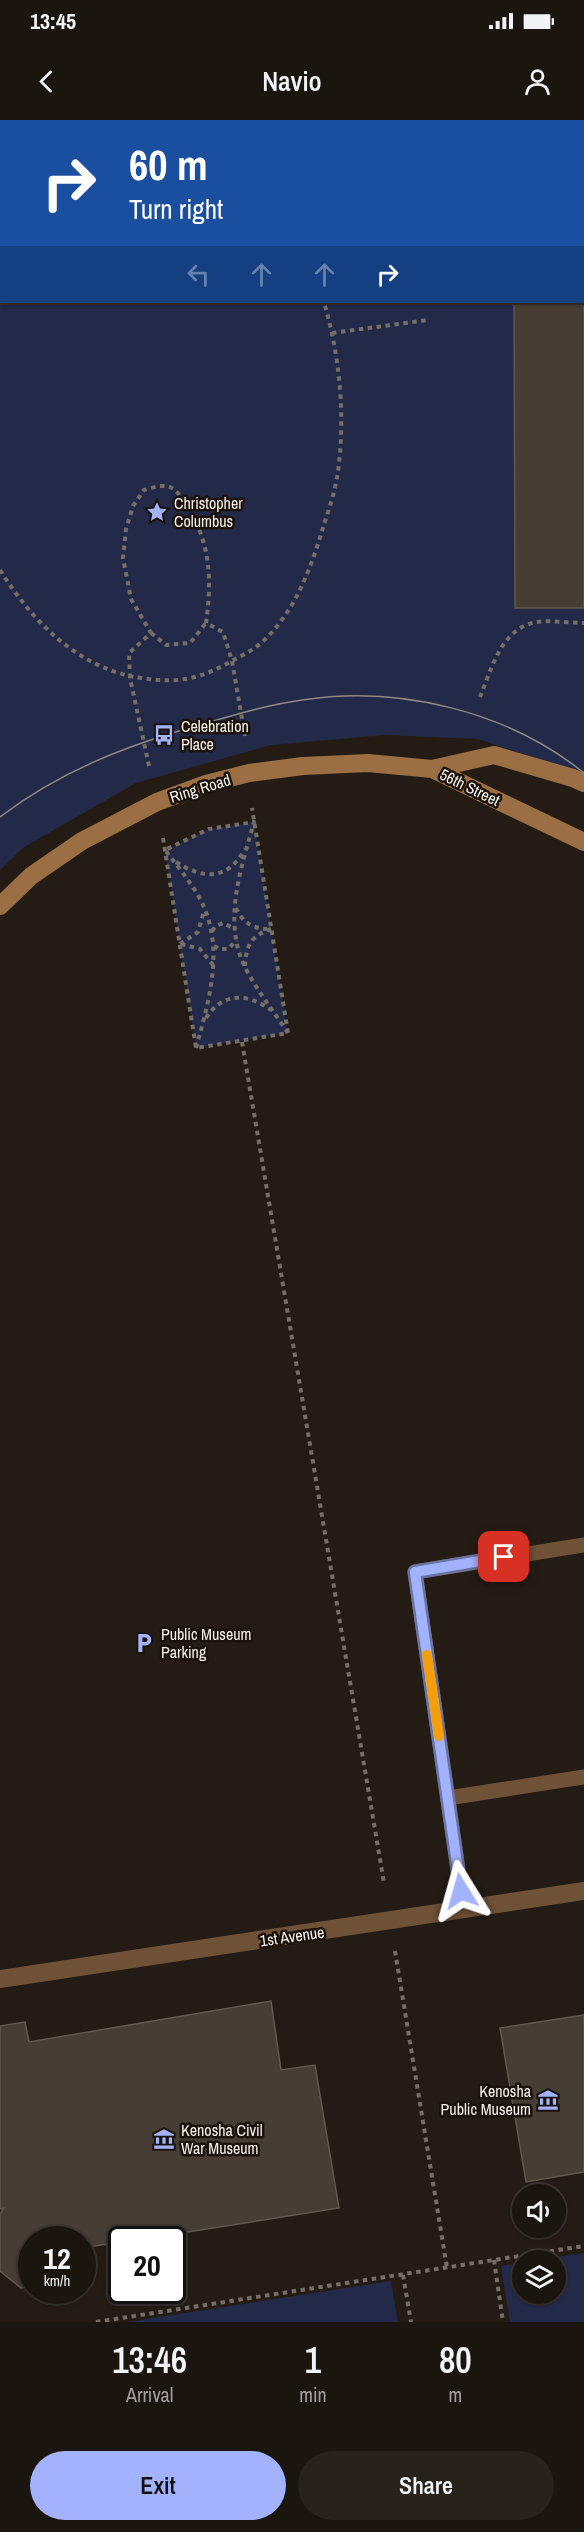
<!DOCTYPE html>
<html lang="en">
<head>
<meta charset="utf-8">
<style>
  body { margin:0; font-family:"Archivo Narrow",sans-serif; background:#28221d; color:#f1f3f6; height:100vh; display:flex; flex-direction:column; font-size:22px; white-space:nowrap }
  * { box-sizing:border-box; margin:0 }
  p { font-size:20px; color:#a09f9e }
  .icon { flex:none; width:33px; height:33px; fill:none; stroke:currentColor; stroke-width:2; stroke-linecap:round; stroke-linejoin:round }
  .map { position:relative; height:2202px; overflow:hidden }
  .details { display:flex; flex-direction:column; background:#1b150f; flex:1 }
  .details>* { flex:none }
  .top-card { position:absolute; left:0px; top:0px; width:585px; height:183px; box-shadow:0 2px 4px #0004,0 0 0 2px #39342f; background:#1a4fa0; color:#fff; overflow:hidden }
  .fabs { position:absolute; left:512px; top:2064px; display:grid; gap:12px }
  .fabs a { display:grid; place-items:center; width:54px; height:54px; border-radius:50%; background:#1b150f; box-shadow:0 2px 4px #0004,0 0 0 2px #39342f; font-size:30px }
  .speed { position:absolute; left:18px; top:2106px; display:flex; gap:12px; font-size:30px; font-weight:700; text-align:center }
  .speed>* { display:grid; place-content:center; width:78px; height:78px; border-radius:50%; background:#1b150f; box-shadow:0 2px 4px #0004,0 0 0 2px #39342f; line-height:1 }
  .speed small { font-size:15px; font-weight:400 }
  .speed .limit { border:3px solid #111; border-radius:9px; background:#fff; color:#111 }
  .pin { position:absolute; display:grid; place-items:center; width:51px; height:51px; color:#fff; margin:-26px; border-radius:12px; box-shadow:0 3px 9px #0006 }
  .me { position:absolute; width:66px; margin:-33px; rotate:352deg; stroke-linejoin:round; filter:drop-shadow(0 0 4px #0008) }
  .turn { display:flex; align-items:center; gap:21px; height:126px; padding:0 30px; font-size:27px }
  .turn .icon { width:78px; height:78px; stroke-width:2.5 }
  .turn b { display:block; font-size:42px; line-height:51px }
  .lanes { display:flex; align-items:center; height:57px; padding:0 30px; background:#0003; justify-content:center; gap:30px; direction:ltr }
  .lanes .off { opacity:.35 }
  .eta { display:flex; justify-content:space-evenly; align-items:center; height:102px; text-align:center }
  .eta b { font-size:36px; font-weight:600; line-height:42px }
  .action { display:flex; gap:12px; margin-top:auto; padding:12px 30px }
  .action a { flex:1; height:69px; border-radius:36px; background:#a2b2fd; color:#111; font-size:24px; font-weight:600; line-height:69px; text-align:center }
  .action a+a { background:#28221d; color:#f1f3f6 }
  .status { display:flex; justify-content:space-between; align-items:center; height:42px; padding:0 30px; background:#1b150f; direction:ltr }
  .status svg { height:16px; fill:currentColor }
  header { display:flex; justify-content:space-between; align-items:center; height:78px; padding:0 30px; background:#1b150f; font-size:27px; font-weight:600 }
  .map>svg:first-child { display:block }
  .green { fill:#232948; fill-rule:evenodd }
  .building { fill:#463d35; stroke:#61584f; stroke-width:1.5 }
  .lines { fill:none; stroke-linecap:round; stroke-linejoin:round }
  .path { stroke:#756e67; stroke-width:4; stroke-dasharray:4.5 4.5; stroke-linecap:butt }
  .lane { stroke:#6e5137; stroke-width:15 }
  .street { stroke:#6e5137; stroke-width:18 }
  .secondary { stroke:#9b6e43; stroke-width:18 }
  .tram { stroke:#918a84; stroke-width:1.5 }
  .route-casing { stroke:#6974a4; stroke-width:15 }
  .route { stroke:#a2b2fd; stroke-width:10 }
  .slow { stroke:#f59e0b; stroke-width:10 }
  .labels { text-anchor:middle; stroke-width:5; stroke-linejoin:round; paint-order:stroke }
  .poi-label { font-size:16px; fill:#f6f1ec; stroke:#1a120b; text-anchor:start }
  .street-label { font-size:16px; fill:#f6f1ec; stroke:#1a120b }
</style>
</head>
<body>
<div class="status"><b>13:45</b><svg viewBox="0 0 49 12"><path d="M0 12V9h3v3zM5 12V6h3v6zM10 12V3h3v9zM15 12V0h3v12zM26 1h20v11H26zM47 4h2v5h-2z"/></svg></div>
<header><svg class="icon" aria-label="back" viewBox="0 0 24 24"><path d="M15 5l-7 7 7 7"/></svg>Navio<svg class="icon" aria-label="person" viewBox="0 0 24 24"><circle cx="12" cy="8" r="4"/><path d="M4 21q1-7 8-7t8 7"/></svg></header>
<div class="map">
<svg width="584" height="2202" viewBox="0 0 584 2202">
  <rect width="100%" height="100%" fill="#241c14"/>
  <!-- green -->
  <path class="green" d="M0,0H584V654L478,619L385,615L271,625L136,663L24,727L0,750ZM2,2H584V182H2Z
    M254,702L288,913L196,928L165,730L209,709Z
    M584,2133V2202H510L501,2146L522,2143V2174H555V2140H537Z
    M391,2161L398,2202H127Z"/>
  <!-- building -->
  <path class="building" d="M514,0H584V488H515L514,182H584V2Z
    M271,1881L281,1950L315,1945L339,2088L137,2120H122V2122L94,2126H82V2120H32V2166L21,2168L0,2151V2094L4,2088L0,2089V1906L25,1902L29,1922Z
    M584,1895V2052L526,2062L500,1908Z"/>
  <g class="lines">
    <!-- path -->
    <path class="path" d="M216,0L218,2
      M9,2L11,0
      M0,11L2,10
      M332,213L428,200
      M0,450C34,504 82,552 148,559C181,563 201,558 230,542C240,536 252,531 261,523C295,493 312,446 324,404C331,384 337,364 339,343C345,289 339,234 324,182
      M151,513L166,525L190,523L206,503
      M480,577C492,548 501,508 537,502C551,500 569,503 584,503
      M149,646L130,558L129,533L151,513L131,479L123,438L126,409L133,386L144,370C149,369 156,366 162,366C175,365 180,376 186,385C211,422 212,460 206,503L223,512L232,541L245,616
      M163,718L196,928L288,913L252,688
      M176,742C204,760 228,760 245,729
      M236,788C243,803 252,808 267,809
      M212,811L216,806L223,803L235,809
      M180,824L198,812L204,791
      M181,824L200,829L213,845
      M214,826L219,829H228L237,820
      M245,846C246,825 251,816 271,809
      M206,898C223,872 247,873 271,890
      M242,922L384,1763
      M196,928C210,877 226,824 198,775C188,759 176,744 165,730L209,709L254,702C241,749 221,804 247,851C259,873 274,892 288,913
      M395,1831L447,2148
      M494,2140L503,2202
      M403,2155L411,2202
      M96,2202L584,2126"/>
    <!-- lane -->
    <path class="lane" d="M448,1678L584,1657
      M464,1790L415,1452L584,1425"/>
    <!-- street -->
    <path class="street" d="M0,1859L584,1771"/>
    <!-- secondary -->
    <path class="secondary" d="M432,649L584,722
      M0,786L31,756L82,721L157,682L206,664L249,653L303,646L368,643L432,649L494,635L573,658L584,663"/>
    <!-- tram -->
    <path class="tram" d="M0,697C59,652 125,626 196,606C231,596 266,585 302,580C399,565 507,591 584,653"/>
  </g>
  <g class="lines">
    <!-- route casing -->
    <g class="route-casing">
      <path id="route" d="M461,1771L415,1452L504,1437"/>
    </g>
    <!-- route -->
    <use href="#route" class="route"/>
    <!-- slow -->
    <path class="slow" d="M427,1535L439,1616"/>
  </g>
  <!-- icons -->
  <defs>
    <g id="sight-bare" transform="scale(1.62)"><path d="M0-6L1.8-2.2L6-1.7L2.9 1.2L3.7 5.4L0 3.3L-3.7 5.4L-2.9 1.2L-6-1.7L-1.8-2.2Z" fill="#a2b2fd" stroke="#1a120b" stroke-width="2.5" paint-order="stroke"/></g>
    <g id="bus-bare" transform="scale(1.62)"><path d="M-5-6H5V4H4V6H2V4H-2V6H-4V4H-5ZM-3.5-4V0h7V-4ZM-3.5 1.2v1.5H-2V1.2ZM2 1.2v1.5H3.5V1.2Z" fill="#a2b2fd" stroke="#1a120b" stroke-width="2.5" paint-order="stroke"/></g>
    <g id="parking-bare" transform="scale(1.62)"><path d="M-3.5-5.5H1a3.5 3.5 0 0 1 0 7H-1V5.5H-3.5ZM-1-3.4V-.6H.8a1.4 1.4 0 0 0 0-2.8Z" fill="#a2b2fd" stroke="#1a120b" stroke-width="2.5" paint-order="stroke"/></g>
    <g id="museum-bare" transform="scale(1.62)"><path d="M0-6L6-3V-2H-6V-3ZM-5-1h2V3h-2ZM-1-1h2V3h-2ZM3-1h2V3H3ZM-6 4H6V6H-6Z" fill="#a2b2fd" stroke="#1a120b" stroke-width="2.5" paint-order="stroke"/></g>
  </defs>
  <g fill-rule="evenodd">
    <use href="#sight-bare" x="157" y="392"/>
    <use href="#bus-bare" x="164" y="615"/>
    <use href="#parking-bare" x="144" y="1523"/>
    <use href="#museum-bare" x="548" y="1980"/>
    <use href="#museum-bare" x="164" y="2019"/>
  </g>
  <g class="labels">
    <!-- poi labels -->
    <g class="poi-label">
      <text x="174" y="389">Christopher<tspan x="174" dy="18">Columbus</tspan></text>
      <text x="181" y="612">Celebration<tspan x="181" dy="18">Place</tspan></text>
      <text x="161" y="1520">Public Museum<tspan x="161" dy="18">Parking</tspan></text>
      <text x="531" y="1977" text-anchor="end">Kenosha<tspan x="531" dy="18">Public Museum</tspan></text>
      <text x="181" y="2016">Kenosha Civil<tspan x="181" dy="18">War Museum</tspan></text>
    </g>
    <!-- street labels -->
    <g class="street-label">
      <text transform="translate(470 667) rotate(26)" y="6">56th Street</text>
      <text transform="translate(200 668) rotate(-17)" y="6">Ring Road</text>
      <text transform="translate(292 1816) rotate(-8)" y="6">1st Avenue</text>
    </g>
  </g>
</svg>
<div class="fabs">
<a><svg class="icon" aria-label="sound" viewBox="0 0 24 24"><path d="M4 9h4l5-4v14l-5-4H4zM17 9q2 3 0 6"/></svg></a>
<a><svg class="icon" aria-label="layers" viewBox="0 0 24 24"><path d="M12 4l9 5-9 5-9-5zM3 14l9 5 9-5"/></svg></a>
</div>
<div class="speed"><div>12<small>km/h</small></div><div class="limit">20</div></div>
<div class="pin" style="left:504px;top:1437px;background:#d93025"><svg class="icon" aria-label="arrive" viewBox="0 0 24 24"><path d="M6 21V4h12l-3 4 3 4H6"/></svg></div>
<svg class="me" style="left:461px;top:1771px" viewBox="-20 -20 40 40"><path d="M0-17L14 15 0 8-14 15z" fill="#a2b2fd" stroke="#fff" stroke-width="4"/></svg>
<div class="top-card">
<div class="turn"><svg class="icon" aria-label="right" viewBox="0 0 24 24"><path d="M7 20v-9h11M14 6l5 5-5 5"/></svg><div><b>60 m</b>Turn right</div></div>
<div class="lanes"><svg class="icon off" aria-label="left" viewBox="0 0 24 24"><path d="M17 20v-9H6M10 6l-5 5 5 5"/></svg><svg class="icon off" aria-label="ahead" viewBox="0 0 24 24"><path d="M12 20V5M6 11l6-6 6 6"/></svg><svg class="icon off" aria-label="ahead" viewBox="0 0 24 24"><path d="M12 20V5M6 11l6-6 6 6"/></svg><svg class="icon" aria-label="right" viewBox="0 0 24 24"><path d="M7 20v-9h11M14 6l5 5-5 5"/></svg></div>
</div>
</div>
<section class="details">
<div class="eta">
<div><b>13:46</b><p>Arrival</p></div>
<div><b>1</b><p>min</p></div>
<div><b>80</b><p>m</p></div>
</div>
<div class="action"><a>Exit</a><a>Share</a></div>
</section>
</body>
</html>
